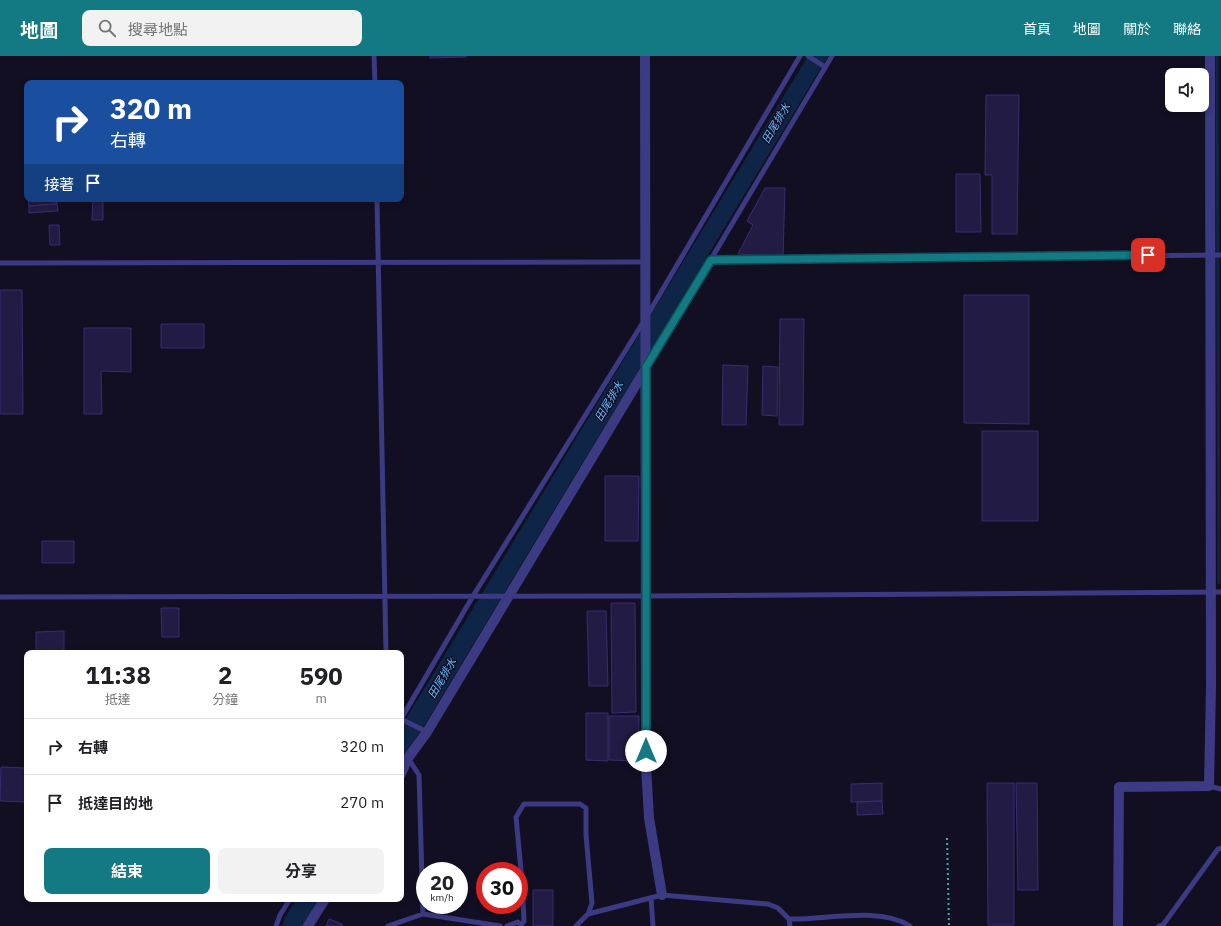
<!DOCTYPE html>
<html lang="zh-TW">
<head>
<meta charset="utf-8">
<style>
  body { margin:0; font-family:"IBM Plex Sans","Noto Sans TC",sans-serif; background:#f2f2f2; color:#202124; height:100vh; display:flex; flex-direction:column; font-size:15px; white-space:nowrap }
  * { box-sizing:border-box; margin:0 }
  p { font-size:13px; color:#757577 }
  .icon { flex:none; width:22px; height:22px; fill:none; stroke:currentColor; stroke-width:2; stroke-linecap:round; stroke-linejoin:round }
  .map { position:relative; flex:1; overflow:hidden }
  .drawer { position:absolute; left:24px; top:594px; width:380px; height:252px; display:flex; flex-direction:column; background:#fff; border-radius:8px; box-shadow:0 2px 6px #0003 }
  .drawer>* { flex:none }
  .top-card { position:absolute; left:24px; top:24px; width:380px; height:122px; border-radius:8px; box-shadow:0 2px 6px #0003; background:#1a4fa0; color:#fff; overflow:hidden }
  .tools { position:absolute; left:1165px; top:12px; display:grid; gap:8px }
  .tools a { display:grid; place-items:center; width:44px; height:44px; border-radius:8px; background:#fff; box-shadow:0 2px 6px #0003; font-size:20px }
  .speed { position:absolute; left:416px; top:806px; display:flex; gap:8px; font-size:20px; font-weight:700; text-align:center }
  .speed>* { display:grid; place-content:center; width:52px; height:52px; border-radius:50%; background:#fff; box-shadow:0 2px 6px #0003; line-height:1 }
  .speed small { font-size:10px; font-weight:400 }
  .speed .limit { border:6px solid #d22; background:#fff; color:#111 }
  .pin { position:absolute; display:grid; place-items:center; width:34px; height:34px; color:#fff; margin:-17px; border-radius:8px; box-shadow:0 2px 6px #0006 }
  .me { position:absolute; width:44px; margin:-22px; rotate:0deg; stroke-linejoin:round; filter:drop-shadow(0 0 3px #0008) }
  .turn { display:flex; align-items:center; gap:14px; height:84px; padding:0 20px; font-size:18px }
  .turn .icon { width:52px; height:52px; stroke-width:2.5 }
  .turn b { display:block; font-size:28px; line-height:34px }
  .then { display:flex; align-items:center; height:38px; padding:0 20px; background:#0003; gap:8px; font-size:15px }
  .eta { display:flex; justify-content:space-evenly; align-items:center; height:68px; text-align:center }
  .eta b { font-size:24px; font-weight:700; line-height:28px }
  .primary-button { display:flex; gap:8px; margin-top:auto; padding:8px 20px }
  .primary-button a { flex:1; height:46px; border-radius:8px; background:#137983; color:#fff; font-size:16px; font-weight:700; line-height:46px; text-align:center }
  .primary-button a+a { background:#f2f2f2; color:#202124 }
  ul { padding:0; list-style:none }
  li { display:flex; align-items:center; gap:12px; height:56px; padding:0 20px; border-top:1px solid #e0e0e0 }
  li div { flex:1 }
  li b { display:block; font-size:15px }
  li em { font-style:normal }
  header { display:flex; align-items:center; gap:24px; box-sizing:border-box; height:56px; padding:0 20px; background:#137983; color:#fff }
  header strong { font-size:19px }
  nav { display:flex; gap:22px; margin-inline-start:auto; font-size:14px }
  .search { width:280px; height:36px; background:#f2f2f2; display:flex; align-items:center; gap:10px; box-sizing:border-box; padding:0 14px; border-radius:8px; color:#757577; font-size:15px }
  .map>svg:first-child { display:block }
  .water { fill:#0e2548 }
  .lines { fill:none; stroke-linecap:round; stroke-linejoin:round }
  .stream { stroke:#0e2548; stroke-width:3 }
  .building { fill:#221b44; stroke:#392d70 }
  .path { stroke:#31b3a9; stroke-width:2; stroke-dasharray:2 3; stroke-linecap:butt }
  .service { stroke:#3c3a82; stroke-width:5 }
  .minor { stroke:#3c3a82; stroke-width:10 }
  .route-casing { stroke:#0c4f55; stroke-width:10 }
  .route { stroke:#137983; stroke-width:7 }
  .labels { text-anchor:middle; stroke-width:3; stroke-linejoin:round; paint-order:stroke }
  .water-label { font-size:11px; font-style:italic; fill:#62b8fc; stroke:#120f23 }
</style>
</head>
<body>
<header>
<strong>地圖</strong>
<div class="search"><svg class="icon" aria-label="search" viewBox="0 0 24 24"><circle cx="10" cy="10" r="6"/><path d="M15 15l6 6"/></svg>搜尋地點</div>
<nav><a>首頁</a><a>地圖</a><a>關於</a><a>聯絡</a></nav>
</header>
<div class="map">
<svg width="1221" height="870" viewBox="0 0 1221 870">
  <rect width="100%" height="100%" fill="#120f23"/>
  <!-- water -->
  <path class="water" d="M808,0H828L401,708V671Z
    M297,843H319L303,870H282L286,860Z"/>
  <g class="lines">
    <!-- stream -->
    <path class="stream" d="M1217,0L1219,527"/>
  </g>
  <!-- building -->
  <path class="building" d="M430,0H466V1L430,2Z
    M986,39H1019L1017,178H992V119H985Z
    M956,118H980L981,176H956Z
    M765,132H785L783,200L738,198L753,169L747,165Z
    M28,143H57V148L29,150Z
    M93,143H103V164H92Z
    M57,148L58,155L29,157V150Z
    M49,169H59L60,189H50Z
    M0,234H22L23,358H0Z
    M964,239H1029V368L964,367Z
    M780,263H804L803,369H779Z
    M161,268H204V292H161Z
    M84,272H131V316L101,315L102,358H84Z
    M723,309L748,310L746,369H722Z
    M763,310L778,311L777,360L762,359Z
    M982,375H1038V465H982Z
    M605,420H639L638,485H605Z
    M42,485H74V507H42Z
    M611,547H635L636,656L612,657Z
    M161,552H179V581H162Z
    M587,555H606L608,630H589Z
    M64,575V597H36V576Z
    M586,657H608V705L586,704Z
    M609,660H639L638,705L609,704Z
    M1,711L27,712V746L0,745Z
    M882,727V745L851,746V728Z
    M987,727H1014V869H988Z
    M1016,727H1037L1038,834H1018Z
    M882,745L883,758L857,759V746Z
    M533,834H553V870H533Z
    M329,863L342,868V870H326Z"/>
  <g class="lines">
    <!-- path -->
    <path class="path" d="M947,782L949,870"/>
    <!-- service -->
    <path class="service" d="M374,0L375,27
      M808,0L825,11
      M377,143L386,597
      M711,204L1221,199
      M0,207L645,206
      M648,309L832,0
      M0,541L646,540L1221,536
      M401,663L473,540L647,260L800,0
      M401,663L427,676
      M408,702L419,719L423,858
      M1209,730L1221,733
      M651,842L653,870
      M789,863L790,870
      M276,870L280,859L290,843
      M388,870L423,858L500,870
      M507,870L518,866L521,869L524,865L522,825L516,761L524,748H580L586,752V779L592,847L588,858
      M576,870L588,858L662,839L768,848L778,852L789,863C826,864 880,850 910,870
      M1159,870L1163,869L1218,793L1221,792"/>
    <!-- minor -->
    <path class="minor" d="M645,0L646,710L649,762L662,839
      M401,718L408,702L427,676L646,312
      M308,870L325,843
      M1118,870L1119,731L1209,730L1211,630L1210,0"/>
  </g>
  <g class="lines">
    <!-- route casing -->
    <g class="route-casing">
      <path id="route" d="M646,695V311L711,204L1148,199"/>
    </g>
    <!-- route -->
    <use href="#route" class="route"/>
  </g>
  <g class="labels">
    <!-- water labels -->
    <g class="water-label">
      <text transform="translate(776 67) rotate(-59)" y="4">田尾排水</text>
      <text transform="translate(609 345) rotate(-59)" y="4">田尾排水</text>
      <text transform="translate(442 622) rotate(-59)" y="4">田尾排水</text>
    </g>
  </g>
</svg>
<div class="tools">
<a><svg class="icon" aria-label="sound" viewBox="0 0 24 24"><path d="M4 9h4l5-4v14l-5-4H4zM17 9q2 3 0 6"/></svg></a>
</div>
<div class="speed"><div>20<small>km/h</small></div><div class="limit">30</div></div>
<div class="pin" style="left:1148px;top:199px;background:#d93025"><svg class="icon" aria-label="arrive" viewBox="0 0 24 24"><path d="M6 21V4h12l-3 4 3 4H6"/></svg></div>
<svg class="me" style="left:646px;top:695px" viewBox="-20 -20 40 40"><circle r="19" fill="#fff"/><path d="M0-13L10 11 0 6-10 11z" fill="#137983"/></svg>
<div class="top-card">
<div class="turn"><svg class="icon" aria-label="right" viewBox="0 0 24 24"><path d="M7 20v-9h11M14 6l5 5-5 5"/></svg><div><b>320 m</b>右轉</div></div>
<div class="then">接著<svg class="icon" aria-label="arrive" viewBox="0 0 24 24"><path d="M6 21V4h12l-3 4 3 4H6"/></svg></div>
</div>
<section class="drawer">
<div class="eta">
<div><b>11:38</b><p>抵達</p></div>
<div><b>2</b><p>分鐘</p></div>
<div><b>590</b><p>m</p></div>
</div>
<ul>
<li><svg class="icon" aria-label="right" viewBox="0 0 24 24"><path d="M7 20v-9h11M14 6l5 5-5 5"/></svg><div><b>右轉</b></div><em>320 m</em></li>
<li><svg class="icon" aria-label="arrive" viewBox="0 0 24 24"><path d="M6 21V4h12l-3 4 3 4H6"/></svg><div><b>抵達目的地</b></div><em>270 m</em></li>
</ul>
<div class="primary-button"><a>結束</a><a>分享</a></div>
</section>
</div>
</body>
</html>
